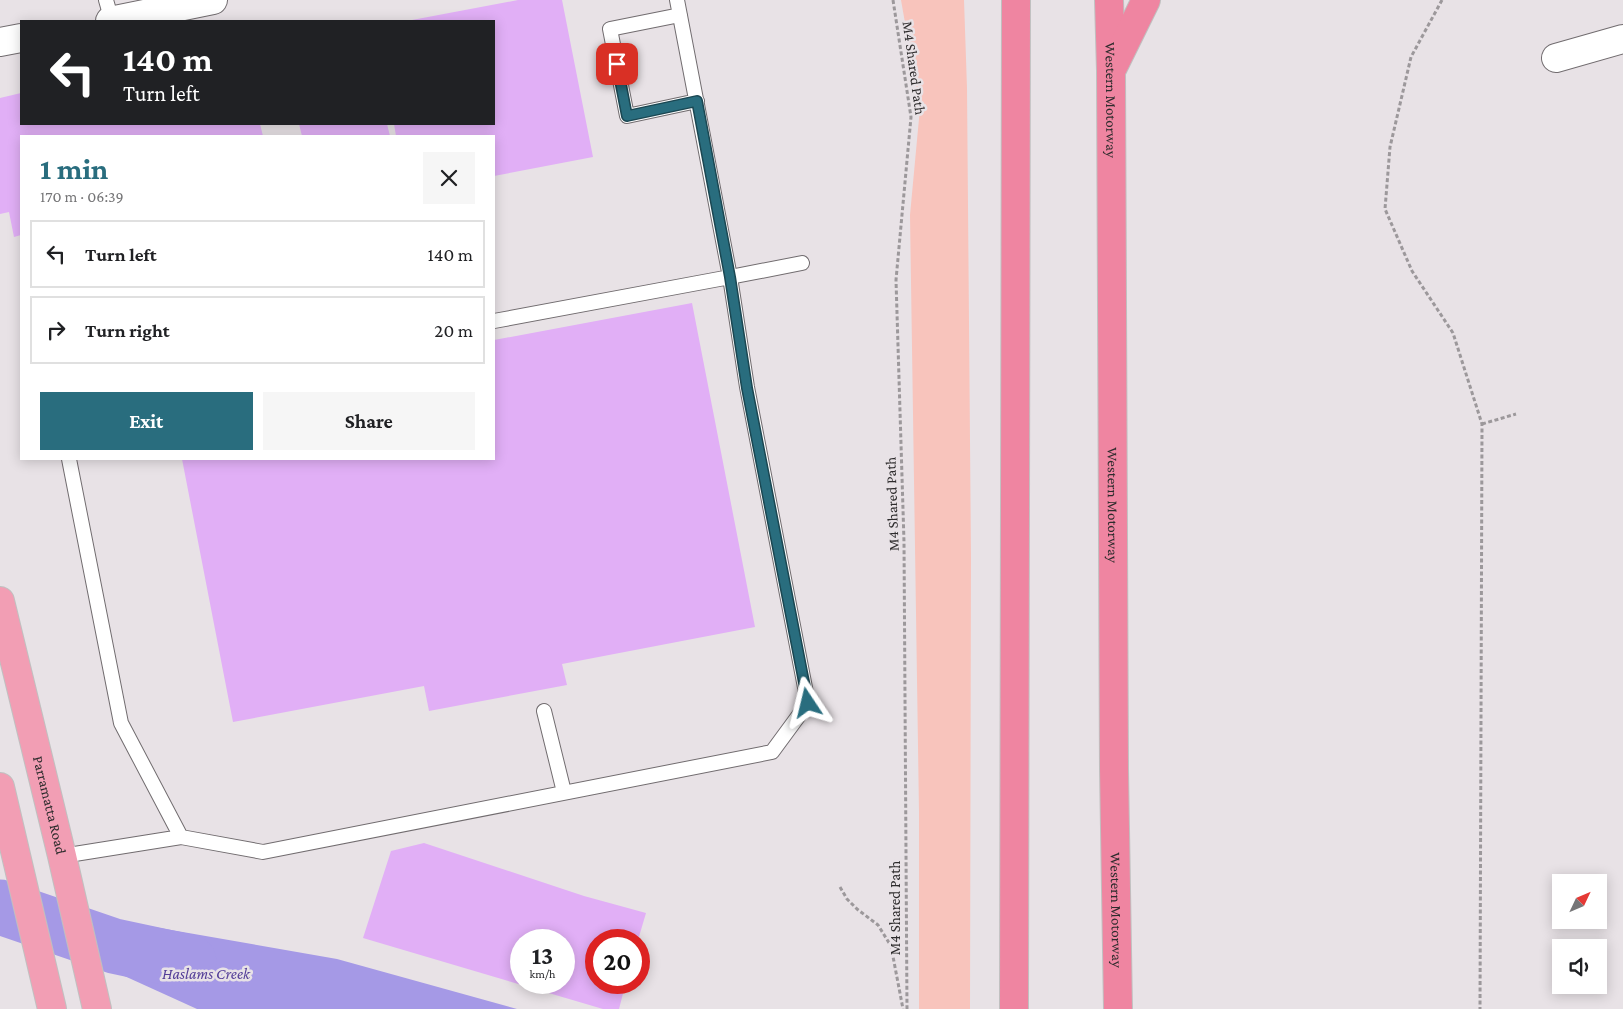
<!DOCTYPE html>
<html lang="en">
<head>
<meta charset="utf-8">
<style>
  body { margin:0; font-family:"Crimson Pro",serif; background:#f6f6f6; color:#202124; height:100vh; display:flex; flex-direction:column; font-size:19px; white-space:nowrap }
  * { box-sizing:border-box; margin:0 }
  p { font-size:16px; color:#757577 }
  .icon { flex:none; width:28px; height:28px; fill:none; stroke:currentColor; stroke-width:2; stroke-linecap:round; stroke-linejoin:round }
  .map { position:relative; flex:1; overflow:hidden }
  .drawer { position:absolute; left:20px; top:135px; width:475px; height:325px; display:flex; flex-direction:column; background:#fff; border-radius:0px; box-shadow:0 2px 12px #0003 }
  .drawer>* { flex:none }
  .guide { position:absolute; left:20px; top:20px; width:475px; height:105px; border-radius:0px; box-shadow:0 2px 12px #0003; background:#202124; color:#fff; overflow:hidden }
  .needle { width:32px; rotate:46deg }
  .buttons { position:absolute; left:1552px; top:874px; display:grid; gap:10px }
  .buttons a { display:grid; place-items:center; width:55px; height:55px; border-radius:0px; background:#fff; box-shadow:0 2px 12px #0003; font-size:25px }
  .speed { position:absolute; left:510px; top:929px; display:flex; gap:10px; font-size:25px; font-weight:700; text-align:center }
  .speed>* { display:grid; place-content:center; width:65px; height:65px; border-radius:50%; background:#fff; box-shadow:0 2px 12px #0003; line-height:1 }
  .speed small { font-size:12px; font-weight:400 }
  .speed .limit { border:8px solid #d22; background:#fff; color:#111 }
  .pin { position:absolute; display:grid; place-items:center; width:42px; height:42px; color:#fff; margin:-21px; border-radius:10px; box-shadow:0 2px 8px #0006 }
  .me { position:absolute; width:55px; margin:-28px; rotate:350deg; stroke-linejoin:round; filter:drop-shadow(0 0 4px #0008) }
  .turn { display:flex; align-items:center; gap:18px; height:105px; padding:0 20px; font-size:22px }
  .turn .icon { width:65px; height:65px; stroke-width:2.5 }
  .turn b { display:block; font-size:35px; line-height:42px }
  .round { display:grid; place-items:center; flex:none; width:52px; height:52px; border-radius:0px; background:#f6f6f6 }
  .overview { display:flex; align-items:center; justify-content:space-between; height:85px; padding:0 20px }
  h1 { font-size:30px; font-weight:700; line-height:38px; color:#296d7e }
  .action { display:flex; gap:10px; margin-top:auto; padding:10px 20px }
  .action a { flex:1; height:58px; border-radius:0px; background:#296d7e; color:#fff; font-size:20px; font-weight:700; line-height:58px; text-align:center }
  .action a+a { background:#f6f6f6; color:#202124 }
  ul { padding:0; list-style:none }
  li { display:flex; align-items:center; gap:15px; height:68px; margin:0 10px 8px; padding:0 10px; border:2px solid #e0e0e0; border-radius:0px }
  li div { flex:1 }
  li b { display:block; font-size:19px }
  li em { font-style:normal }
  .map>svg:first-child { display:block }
  .green { fill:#f8c4bc }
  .water { fill:#a599e6 }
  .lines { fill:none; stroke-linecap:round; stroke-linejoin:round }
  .river { stroke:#a599e6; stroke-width:55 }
  .building { fill:#e1aff6; fill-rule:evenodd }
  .service-casing { stroke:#716c6f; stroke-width:16 }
  .minor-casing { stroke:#716c6f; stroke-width:30 }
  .trunk-casing { stroke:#c0c0c0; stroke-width:30 }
  .motorway-casing { stroke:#c0c0c0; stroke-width:30 }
  .path { stroke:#9c989b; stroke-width:3; stroke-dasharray:4 2.5; stroke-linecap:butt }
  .service { stroke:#fff; stroke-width:14 }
  .minor { stroke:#fff; stroke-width:28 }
  .trunk { stroke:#f29eb4; stroke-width:28 }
  .motorway { stroke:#ef85a1; stroke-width:28 }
  .route-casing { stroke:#1b4752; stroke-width:12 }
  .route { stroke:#296d7e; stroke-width:9 }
  .labels { text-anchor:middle; stroke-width:5; stroke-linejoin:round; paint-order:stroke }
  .street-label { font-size:15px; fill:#2e2c2d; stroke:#e8e2e6 }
  .water-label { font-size:16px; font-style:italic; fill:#543e98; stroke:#e8e2e6 }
</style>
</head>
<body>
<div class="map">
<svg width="1623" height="1009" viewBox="0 0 1623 1009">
  <rect width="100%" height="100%" fill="#e8e2e6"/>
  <!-- green -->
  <path class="green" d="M901,0H964L967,88L971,557L970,1009H919V812L910,215L920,108Z"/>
  <!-- water -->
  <path class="water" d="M108,919L337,959L517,1009H197L120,974Z"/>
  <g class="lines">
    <!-- river -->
    <path class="river" d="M0,907L114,946L189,962"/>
  </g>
  <!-- building -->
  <path class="building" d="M518,0H562L593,157L494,176V136H396L394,124H494V21L412,20Z
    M21,93V124H260L263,136H21V235L14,237L9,212L0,214V98Z
    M299,124H387L390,136H302Z
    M692,303L755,627L562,664L567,685L429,711L424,686L233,722L182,459H494V340Z
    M424,843L584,896L646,913L638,940H596V982H626L619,1009H603L363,938L391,851ZM521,940H564V982H521Z"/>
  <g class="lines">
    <!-- service casing -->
    <g class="service-casing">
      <path id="service" d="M106,0L112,21
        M680,15L610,29L627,116L697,101
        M494,321L730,277L677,0
        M544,711L564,792
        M181,837L263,852L772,752L808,703L747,387L730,277L802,263
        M62,856L181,837L121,723L69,459"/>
    </g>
    <!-- minor casing -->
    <g class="minor-casing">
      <path id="minor" d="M110,21L213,0
        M0,42L21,38
        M1556,58L1623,39"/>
    </g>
    <!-- trunk casing -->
    <g class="trunk-casing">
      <g id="trunk">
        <path id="s1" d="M0,601L62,856L97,1009"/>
        <path d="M0,787L52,1009"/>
      </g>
    </g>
    <!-- motorway casing -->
    <g class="motorway-casing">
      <g id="motorway">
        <path id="s2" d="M1109,0L1111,71L1114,769L1118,1009"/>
        <path d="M1113,67L1146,0"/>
        <path d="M1014,1009L1016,0"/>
      </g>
    </g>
    <!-- path -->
    <path class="path" d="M893,0L911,117L896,280L904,542L907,1009
      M1442,0L1411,57L1390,147L1385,209L1412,271L1453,333L1482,424L1480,1009
      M1482,424L1516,414
      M840,887L847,899L857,909L878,925L891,946L903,1009"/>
    <!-- service -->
    <use href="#service" class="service"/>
    <!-- minor -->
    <use href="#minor" class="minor"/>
    <!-- trunk -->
    <use href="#trunk" class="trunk"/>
    <!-- motorway -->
    <use href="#motorway" class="motorway"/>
  </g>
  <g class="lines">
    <!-- route casing -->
    <g class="route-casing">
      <path id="route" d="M617,64L627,116L697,101L730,277L747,388L808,703"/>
    </g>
    <!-- route -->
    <use href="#route" class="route"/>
  </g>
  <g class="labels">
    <!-- street labels -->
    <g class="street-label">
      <text transform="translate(914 68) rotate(82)" y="5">M4 Shared Path</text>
      <text dy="5" stroke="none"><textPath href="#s2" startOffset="100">Western Motorway</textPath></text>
      <text transform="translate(892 504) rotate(-92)" y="5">M4 Shared Path</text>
      <text dy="5" stroke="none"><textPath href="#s2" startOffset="505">Western Motorway</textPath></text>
      <text dy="5" stroke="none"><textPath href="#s1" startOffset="210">Parramatta Road</textPath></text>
      <text transform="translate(895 908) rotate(-90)" y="5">M4 Shared Path</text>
      <text dy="5" stroke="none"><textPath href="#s2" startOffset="910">Western Motorway</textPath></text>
    </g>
    <!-- water labels -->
    <g class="water-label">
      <text x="206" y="979">Haslams Creek</text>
    </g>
  </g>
</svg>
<div class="buttons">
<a><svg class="needle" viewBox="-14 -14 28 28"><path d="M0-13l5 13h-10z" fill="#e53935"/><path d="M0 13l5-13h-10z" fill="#757577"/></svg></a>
<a><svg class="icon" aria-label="sound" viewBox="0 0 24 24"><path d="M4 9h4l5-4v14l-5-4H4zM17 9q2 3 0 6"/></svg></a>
</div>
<div class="speed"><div>13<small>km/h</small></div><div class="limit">20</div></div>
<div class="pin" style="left:617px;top:64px;background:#d93025"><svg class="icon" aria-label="arrive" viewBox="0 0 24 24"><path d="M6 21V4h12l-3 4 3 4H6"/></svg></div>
<svg class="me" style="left:808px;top:703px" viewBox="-20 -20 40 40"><path d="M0-17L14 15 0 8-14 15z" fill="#296d7e" stroke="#fff" stroke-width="4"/></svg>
<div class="guide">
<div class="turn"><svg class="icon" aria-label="left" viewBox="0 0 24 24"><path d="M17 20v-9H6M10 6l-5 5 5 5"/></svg><div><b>140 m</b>Turn left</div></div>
</div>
<section class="drawer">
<div class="overview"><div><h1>1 min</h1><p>170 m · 06:39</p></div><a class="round"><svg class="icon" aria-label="close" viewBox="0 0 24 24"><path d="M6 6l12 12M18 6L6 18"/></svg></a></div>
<ul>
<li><svg class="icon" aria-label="left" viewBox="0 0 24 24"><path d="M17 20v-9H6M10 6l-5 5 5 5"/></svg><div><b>Turn left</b></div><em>140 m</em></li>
<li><svg class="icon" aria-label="right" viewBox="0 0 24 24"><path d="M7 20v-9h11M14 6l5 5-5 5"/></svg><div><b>Turn right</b></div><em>20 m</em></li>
</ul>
<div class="action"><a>Exit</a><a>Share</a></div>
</section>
</div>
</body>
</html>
